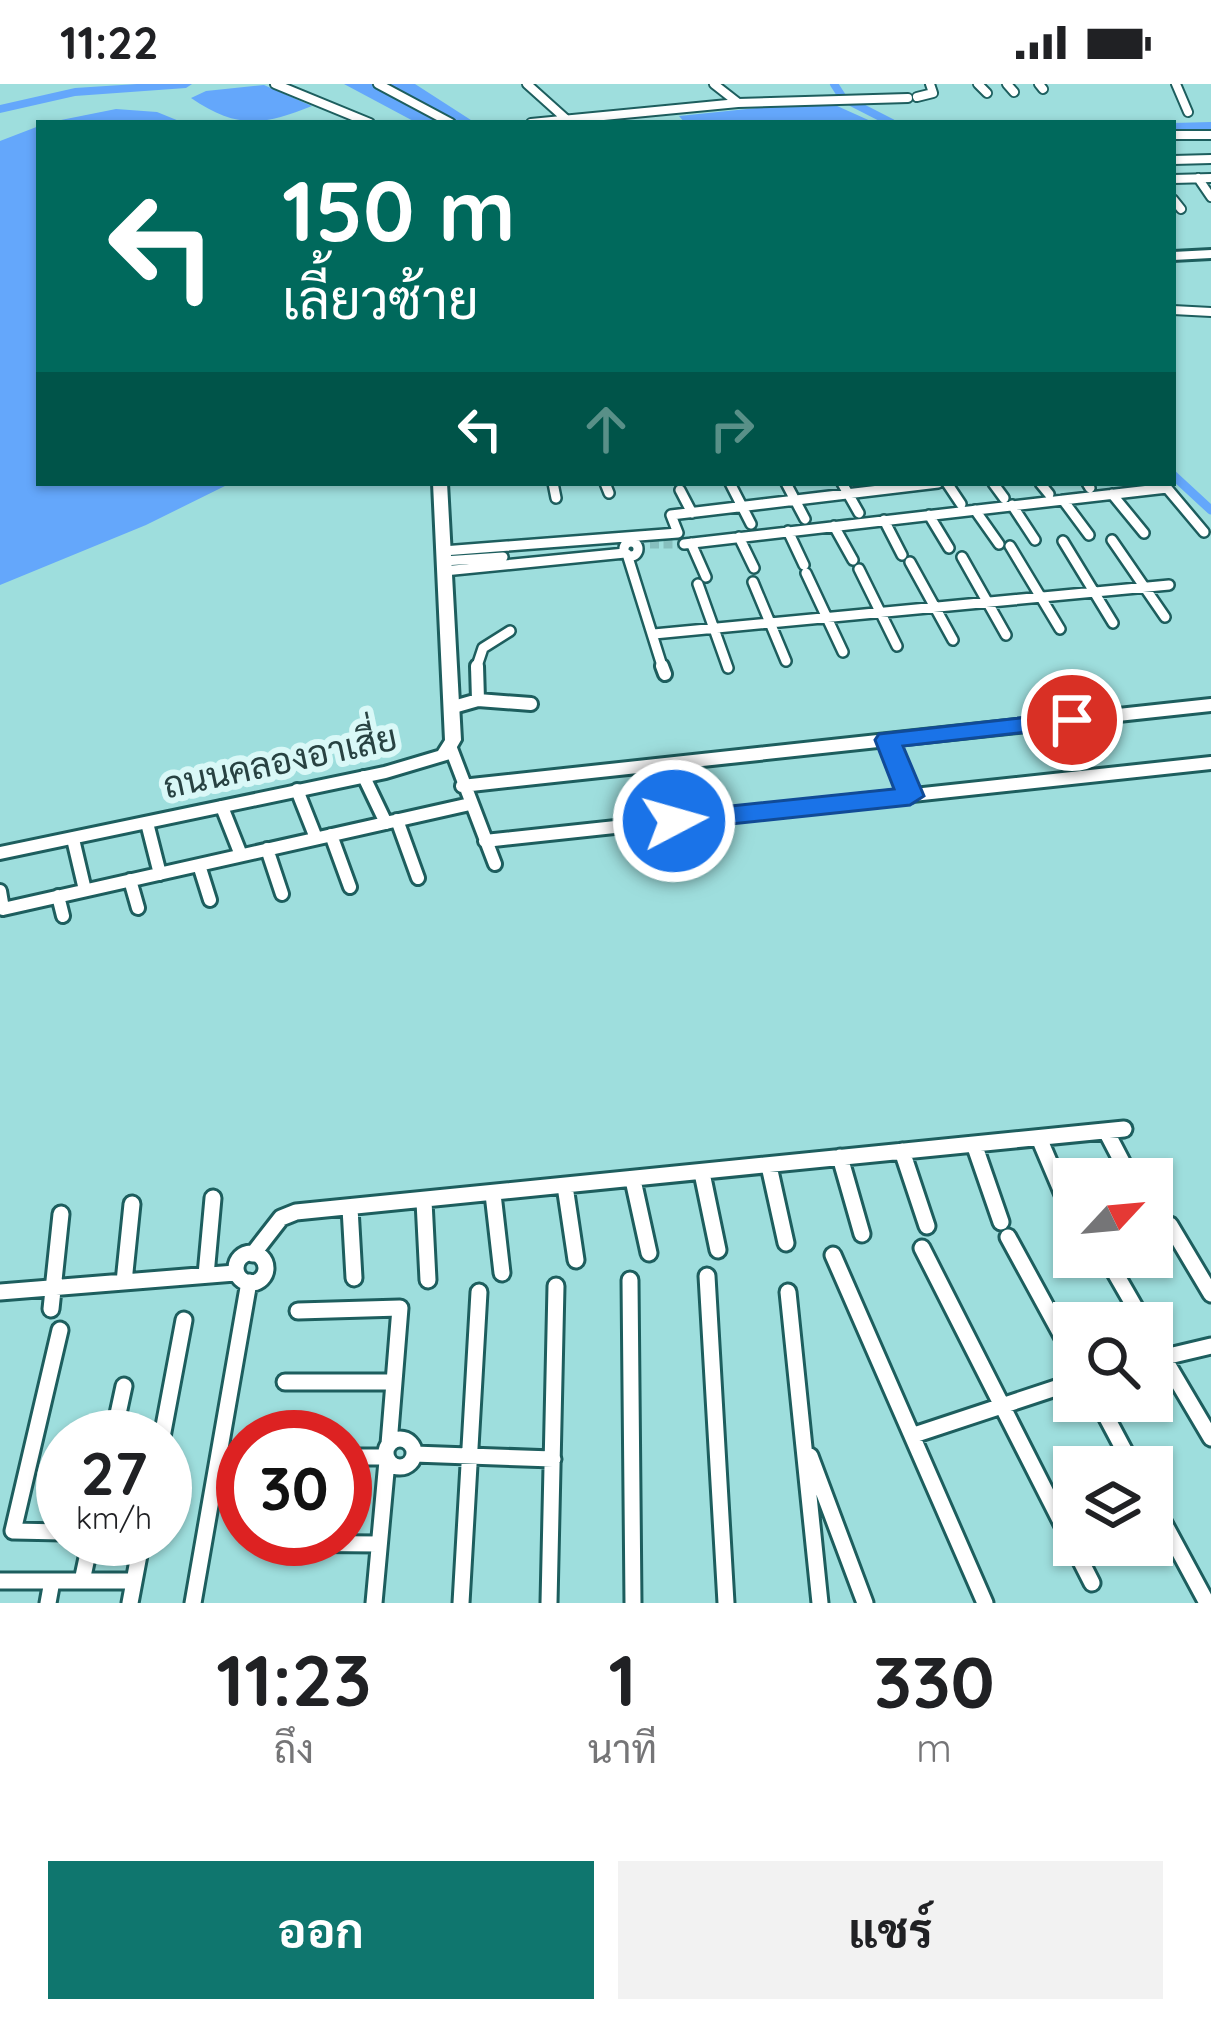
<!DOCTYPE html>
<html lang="th">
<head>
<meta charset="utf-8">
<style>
  body { margin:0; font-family:Quicksand,Sarabun,sans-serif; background:#f2f2f2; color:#202124; height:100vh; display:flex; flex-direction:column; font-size:45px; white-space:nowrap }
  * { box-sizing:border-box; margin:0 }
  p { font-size:39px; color:#757577 }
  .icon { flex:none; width:66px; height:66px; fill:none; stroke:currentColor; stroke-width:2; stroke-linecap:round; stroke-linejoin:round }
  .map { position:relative; height:1519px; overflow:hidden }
  .panel { display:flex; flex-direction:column; background:#fff; flex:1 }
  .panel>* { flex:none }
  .guide { position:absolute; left:36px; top:36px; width:1140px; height:366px; border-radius:0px; box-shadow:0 3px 9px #0004; background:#00695c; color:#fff; overflow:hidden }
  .needle { width:78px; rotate:64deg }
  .buttons { position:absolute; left:1053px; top:1074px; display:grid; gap:24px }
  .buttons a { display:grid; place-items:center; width:120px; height:120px; border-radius:0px; background:#fff; box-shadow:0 3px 9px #0004; font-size:60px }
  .speed { position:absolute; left:36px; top:1326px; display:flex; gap:24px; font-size:60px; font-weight:700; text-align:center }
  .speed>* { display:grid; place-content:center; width:156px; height:156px; border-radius:50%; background:#fff; box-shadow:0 3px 9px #0004; line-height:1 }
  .speed small { font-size:30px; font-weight:400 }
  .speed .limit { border:18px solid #d22; background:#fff; color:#111 }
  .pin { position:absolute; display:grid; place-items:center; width:102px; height:102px; color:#fff; margin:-51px; border:6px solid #fff; border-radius:50%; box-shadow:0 3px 12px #0007 }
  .me { position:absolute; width:132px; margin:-66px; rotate:84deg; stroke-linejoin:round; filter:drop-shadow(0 0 9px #0008) }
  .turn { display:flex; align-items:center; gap:42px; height:252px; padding:0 48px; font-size:54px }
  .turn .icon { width:156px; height:156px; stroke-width:2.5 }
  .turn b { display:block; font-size:84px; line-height:102px }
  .lanes { display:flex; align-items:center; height:114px; padding:0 48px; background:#0003; justify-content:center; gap:60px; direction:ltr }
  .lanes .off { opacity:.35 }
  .eta { display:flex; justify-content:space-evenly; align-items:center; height:204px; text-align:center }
  .eta b { font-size:72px; font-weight:700; line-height:84px }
  .button { display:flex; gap:24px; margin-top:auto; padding:24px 48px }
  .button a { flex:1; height:138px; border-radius:0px; background:#0f766e; color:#fff; font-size:48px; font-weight:700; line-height:138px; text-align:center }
  .button a+a { background:#f2f2f2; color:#202124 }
  .status { display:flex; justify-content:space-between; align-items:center; height:84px; padding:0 60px; background:#fff; direction:ltr }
  .status svg { height:33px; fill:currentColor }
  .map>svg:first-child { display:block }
  .water { fill:#64a7fb }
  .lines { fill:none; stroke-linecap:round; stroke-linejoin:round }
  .canal-far1 { stroke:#64a7fb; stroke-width:8 }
  .canal { stroke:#64a7fb; stroke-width:9 }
  .river { fill:#64a7fb; fill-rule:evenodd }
  .street-tunnel { stroke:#86bfbe; stroke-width:9; stroke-dasharray:9 4.5; stroke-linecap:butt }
  .street-far3-casing { stroke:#1d5e5e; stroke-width:12 }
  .street-far2-casing { stroke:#1d5e5e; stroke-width:14 }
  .street-far1-casing { stroke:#1d5e5e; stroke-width:18 }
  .street-casing { stroke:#1d5e5e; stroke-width:21 }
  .secondary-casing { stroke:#1d5e5e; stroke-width:6 }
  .street-far3 { stroke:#fff; stroke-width:8 }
  .street-far2 { stroke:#fff; stroke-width:9 }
  .street-far1 { stroke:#fff; stroke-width:12 }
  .street { stroke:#fff; stroke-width:15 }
  .secondary { fill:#fff; fill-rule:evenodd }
  .route { fill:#1a73e8; stroke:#114b97; stroke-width:3 }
  .labels { text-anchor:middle; stroke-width:12; stroke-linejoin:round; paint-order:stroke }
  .street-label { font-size:36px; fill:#284242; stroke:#d9f8f7 }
</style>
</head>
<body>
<div class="status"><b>11:22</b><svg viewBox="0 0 49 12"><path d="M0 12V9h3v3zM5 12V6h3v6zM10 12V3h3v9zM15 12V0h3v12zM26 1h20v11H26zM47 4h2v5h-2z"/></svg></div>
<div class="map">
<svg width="1211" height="1519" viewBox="0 0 1211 1519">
  <rect width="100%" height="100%" fill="#9ededd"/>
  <!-- water -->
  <path class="water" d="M344,0H415L474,38L417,39Z
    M264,1L312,22C262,42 237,45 191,14L206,7Z
    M826,17L875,39H685L679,32Z
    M116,25L157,28L184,39H46Z
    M39,42V399H231L146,441L0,501V57Z"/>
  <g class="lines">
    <!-- canal-far1 -->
    <path class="canal-far1" d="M834,0L843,14L892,39
      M1173,43L1211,42"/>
    <!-- canal -->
    <path class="canal" d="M1173,391L1211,426"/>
    <!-- river -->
    <path class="river" d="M137,0H192L186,4L75,12L0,29V21L75,4Z"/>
    <!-- street-tunnel -->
    <path class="street-tunnel" d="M650,460H684"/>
    <!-- street-far3 casing -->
    <g class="street-far3-casing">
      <path id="street-far3" d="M275,0L370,39
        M378,0L451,39
        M527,0L566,35
        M714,0L737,18
        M978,0L987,9
        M1007,0L1014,8
        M1039,0L1043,5
        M1176,0L1188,28
        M917,13L933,9L930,0
        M531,39L738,19L908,14
        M1173,51H1211
        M1173,76L1211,75
        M1198,94L1211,113
        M1173,95L1211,94
        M1173,115L1181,125
        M1173,226L1211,228"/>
    </g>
    <!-- street-far2 casing -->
    <g class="street-far2-casing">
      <path id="street-far2" d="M553,399L556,414
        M605,399L609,409
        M730,399L751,440
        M786,399L805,435
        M842,399L859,429
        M947,399L961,420
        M993,399L1004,414
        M1040,399L1049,410
        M1087,399L1090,404
        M680,406L692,429
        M1112,410L1144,449
        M1063,416L1089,451
        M1012,421L1035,456
        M975,426L999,460
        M929,431L949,464
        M884,436L902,471
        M834,442L853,476
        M788,447L804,481
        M739,453L754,484
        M1112,456L1165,533
        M1063,457L1113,539
        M624 465a7 7 0 1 1 14 0a7 7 0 1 1-14 0Z
        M691,459L706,493
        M684,460L1167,404L1204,448
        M1010,462L1060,545
        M443,467L678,449L671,431L938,399
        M627,470L663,585
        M962,473L1006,551
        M444,477L503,473
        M910,478L953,556
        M859,485L897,562
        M444,487L625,469
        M806,489L843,568
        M753,498L786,577
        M698,500L728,584
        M654,550L1169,501
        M476,585L483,564L510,547"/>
    </g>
    <!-- street-far1 casing -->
    <g class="street-far1-casing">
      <path id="street-far1" d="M662,582L665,590
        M478,616L531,620
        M450,624L478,616L477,582
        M888,656L911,712
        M450,662L495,780
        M364,693L386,739
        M462,702L1211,621
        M297,706L316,754
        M222,723L241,771
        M397,736L418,794
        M147,739L160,790
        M331,751L350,803
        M73,755L85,806
        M485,757L1211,679
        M267,765L282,810
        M199,781L210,816
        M130,796L138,824
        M0,807L3,825L470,720
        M58,812L63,832"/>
    </g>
    <!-- street casing -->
    <g class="street-casing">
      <path id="street" d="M1106,1047L1131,1095
        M1039,1054L1070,1127
        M974,1060L1001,1138
        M902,1067L927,1142
        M840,1073L862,1150
        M769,1082L786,1159
        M702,1089L718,1166
        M633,1096L649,1169
        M565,1102L576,1176
        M493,1110L502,1189
        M424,1117L428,1196
        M350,1124L354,1194
        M1170,1141L1211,1210
        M1008,1153L1074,1274
        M922,1164L1092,1499
        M236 1184a15 15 0 1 1 30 0a15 15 0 1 1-30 0Z
        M253,1170L281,1134L296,1128L1124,1045
        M833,1171L985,1519
        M1106,1173L1144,1239
        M206,1191L213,1114
        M707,1192L726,1519
        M630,1196L633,1519
        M124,1198L132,1120
        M0,1208L235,1189
        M788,1208L820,1519
        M51,1225L61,1130
        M298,1227L400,1224L389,1360
        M60,1246L13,1447L63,1448
        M1152,1254L1211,1354
        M1152,1276L1211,1262
        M285,1298H393
        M1098,1317L1133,1383
        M914,1351L1074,1298
        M113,1353L124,1302
        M162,1353L184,1236
        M386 1369a14 14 0 1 1 28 0a14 14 0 1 1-28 0Z
        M414,1370L553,1375
        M810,1372L865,1519
        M345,1373H385
        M1152,1417L1207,1519
        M261,1459L379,1460
        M0,1497H134
        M82,1497L91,1455
        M48,1519L52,1497
        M130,1519L142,1455
        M193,1519L249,1198
        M374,1519L387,1377
        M461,1519L479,1208
        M549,1519L556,1202"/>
    </g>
    <!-- secondary casing -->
    <g class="secondary-casing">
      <path id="secondary" d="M1211,166V174L1173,176V168Z
        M433,399H447L461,656L450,675L386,694L0,775V763L384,683L438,667L445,656Z"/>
    </g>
    <!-- street-far3 -->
    <use href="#street-far3" class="street-far3"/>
    <!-- street-far2 -->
    <use href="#street-far2" class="street-far2"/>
    <!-- street-far1 -->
    <use href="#street-far1" class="street-far1"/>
    <!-- street -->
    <use href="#street" class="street"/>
    <!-- secondary -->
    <use href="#secondary" class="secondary"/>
  </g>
  <!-- route -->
  <path class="route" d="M1072,628L1085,636L1081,642L903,662L924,712L910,721L674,746L661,737L674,728L894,705L875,656L879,650Z"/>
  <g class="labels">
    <!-- street labels -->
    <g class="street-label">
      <text transform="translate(280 677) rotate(-12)" y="13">ถนนคลองอาเสี่ย</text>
    </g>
  </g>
</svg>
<div class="buttons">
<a><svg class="needle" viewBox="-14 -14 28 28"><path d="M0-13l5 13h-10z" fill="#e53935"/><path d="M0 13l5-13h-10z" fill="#757577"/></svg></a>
<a><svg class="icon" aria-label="search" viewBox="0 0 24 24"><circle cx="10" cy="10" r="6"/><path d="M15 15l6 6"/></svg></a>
<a><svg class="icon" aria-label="layers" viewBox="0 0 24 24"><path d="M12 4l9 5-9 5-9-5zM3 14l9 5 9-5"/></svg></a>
</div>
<div class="speed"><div>27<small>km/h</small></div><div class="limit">30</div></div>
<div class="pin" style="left:1072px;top:636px;background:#d93025"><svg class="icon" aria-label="arrive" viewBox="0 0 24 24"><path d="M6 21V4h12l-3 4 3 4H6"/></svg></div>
<svg class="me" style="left:674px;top:737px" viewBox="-20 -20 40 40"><circle r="17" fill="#1a73e8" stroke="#fff" stroke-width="3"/><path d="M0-11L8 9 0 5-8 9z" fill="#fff"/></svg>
<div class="guide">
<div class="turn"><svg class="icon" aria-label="left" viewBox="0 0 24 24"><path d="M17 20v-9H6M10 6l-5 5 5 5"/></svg><div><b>150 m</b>เลี้ยวซ้าย</div></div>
<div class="lanes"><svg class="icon" aria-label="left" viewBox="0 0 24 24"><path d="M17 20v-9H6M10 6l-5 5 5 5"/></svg><svg class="icon off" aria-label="ahead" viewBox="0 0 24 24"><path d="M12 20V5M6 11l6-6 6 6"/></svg><svg class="icon off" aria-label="right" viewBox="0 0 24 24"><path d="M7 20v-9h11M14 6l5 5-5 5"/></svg></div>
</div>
</div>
<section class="panel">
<div class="eta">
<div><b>11:23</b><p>ถึง</p></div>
<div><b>1</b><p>นาที</p></div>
<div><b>330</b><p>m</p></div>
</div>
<div class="button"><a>ออก</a><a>แชร์</a></div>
</section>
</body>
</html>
